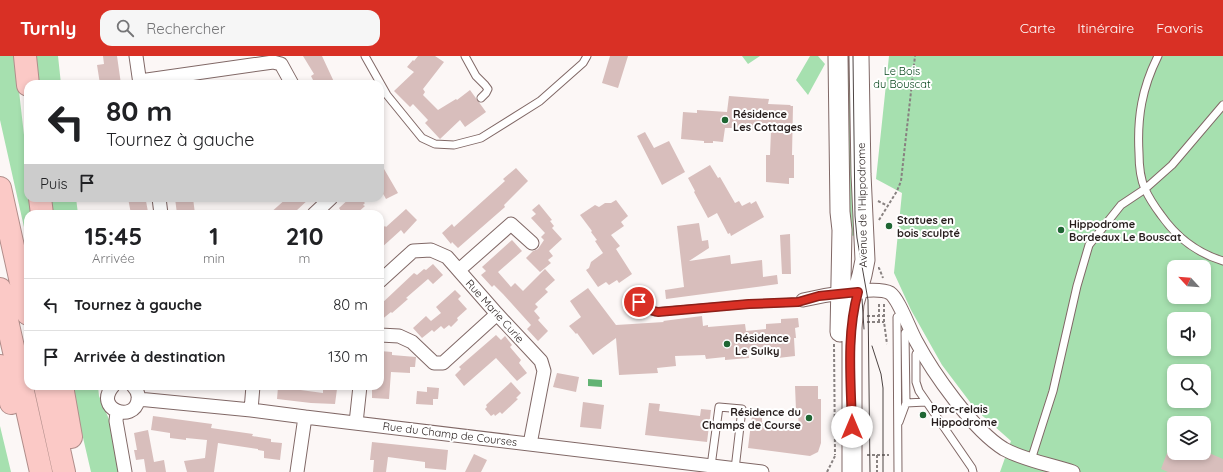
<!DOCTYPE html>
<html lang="fr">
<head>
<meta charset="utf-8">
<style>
  body { margin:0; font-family:Quicksand,sans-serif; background:#f6f6f6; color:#202124; height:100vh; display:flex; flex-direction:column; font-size:15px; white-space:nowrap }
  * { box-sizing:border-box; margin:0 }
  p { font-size:13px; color:#757577 }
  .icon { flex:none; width:22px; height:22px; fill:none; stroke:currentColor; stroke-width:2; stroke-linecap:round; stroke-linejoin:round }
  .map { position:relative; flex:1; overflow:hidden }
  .panel { position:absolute; left:24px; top:154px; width:360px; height:180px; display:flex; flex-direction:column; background:#fff; border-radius:12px; box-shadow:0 2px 6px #0003 }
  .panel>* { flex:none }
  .banner { position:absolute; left:24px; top:24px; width:360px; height:122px; border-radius:12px; box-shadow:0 2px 6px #0003; background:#fff; color:#202124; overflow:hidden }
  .needle { width:26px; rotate:296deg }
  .tools { position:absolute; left:1167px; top:204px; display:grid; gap:8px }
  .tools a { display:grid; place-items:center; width:44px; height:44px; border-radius:8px; background:#fff; box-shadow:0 2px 6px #0003; font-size:20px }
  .pin { position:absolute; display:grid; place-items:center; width:34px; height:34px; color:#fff; margin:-17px; border:2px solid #fff; border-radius:50%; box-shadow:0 1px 4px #0007 }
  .me { position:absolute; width:44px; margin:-22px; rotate:0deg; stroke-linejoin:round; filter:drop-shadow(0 0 3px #0008) }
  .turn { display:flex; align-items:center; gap:14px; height:84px; padding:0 16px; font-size:18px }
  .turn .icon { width:52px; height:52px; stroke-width:2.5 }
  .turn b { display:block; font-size:28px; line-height:34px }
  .then { display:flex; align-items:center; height:38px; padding:0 16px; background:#0003; gap:8px; font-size:15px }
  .eta { display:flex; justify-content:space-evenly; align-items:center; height:68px; text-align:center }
  .eta b { font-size:24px; font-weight:700; line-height:28px }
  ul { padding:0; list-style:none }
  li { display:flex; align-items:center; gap:12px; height:52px; padding:0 16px; border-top:1px solid #e0e0e0 }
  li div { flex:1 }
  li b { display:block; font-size:15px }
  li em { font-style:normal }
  header { display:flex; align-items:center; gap:24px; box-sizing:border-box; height:56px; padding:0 20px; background:#d93025; color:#fff }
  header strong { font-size:19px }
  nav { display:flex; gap:22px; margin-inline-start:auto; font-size:14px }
  .search { width:280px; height:36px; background:#f6f6f6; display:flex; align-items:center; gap:10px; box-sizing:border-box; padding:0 14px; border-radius:12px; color:#757577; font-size:15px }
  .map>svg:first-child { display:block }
  .green { fill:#a6e0af; fill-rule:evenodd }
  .water { fill:#62b373 }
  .building { fill:#d8bebc }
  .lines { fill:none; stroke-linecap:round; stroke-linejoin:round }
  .lane-casing { stroke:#806866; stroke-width:9 }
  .street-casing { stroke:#806866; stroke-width:15 }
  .secondary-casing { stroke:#806866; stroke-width:21 }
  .highway-casing { stroke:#b08d8a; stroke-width:24 }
  .path { stroke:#888180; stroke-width:2; stroke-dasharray:3 2; stroke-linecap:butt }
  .lane { stroke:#fff; stroke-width:7 }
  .street { stroke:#fff; stroke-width:13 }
  .secondary { stroke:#fff; stroke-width:19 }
  .highway { stroke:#fbc9c6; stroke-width:22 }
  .tram { stroke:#4d4443; stroke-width:1 }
  .route-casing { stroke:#8d1f18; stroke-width:10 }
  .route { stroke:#d93025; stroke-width:7 }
  .poi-dot { fill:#1f6633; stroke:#fff; stroke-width:1.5 }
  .labels { text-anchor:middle; stroke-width:4; stroke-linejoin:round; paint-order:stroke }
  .park-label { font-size:11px; fill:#07461c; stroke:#fff }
  .poi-label { font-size:11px; font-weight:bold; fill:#261d1c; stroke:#fff; text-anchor:start }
  .street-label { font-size:11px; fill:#261d1c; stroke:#fff }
</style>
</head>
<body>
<header>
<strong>Turnly</strong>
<div class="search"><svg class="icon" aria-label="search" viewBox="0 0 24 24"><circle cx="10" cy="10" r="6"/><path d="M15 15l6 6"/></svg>Rechercher</div>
<nav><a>Carte</a><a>Itinéraire</a><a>Favoris</a></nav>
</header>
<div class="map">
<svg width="1223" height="416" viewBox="0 0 1223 416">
  <rect width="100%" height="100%" fill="#fcf7f6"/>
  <!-- green -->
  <path class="green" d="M0,0H15L28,114V142H31L33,158H28V189L0,64Z
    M35,0H58L61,28H38Z
    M742,0H760L748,8Z
    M810,0H818L825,8L808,39L796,24Z
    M844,0H855L860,179L849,180Z
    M889,0H1223V416H1000L1011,385L976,354L942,309L911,254L894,217L902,137L876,123ZM1174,211H1204V241H1174ZM1174,263H1204V293H1174ZM1174,315H1204V345H1174ZM1174,367H1204V397H1174Z
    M50,142H76L78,158H51Z
    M71,330H98L99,340L111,368L120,416H91Z
    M0,370L11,416H0Z"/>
  <!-- water -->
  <path class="water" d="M588,323L602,324V331L588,330Z"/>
  <!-- building -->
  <path class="building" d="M103,0H117L121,28H100L97,9L104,8Z
    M303,0H322L335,28H315L311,20L314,18Z
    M418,0H435L444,6L423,33L425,36L423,39L438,54L456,43L457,44L470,34L486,56L465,71L460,64L440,83L425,67L428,64L413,48L410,51L394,35L414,16L407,11L413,4L414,5Z
    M610,0H628L618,32L602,27Z
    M729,40L769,43L768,48L791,49L790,50H793L792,99H794V122H789V128L766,126V99H770L771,75L748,74V72H725L723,86L713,85V87H704V85L681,83L683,56L697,57V54L727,56Z
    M645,76L654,92L669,85L685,116L662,129L637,80Z
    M380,106L398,137L386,143L380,132Z
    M710,109L718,122L720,121L735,147L739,145L742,150L750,146L751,148L756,145L764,161L731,180L730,177L728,178L717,157L708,162L694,136L695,135L688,122Z
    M516,112L528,125L504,149L505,151L458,192L452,186L451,188L442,177L452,168L454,171L505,125L503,123Z
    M128,142H142L143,146L146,145L148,156H143V158H131Z
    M175,142H193L195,158H177Z
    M287,142H310L296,155L294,154L289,158H269Z
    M350,142H360L365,147L363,149L365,150L356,158H343L339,152Z
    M616,144L628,160L621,166L624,170L611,179L620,190L616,193L632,218L619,227L617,224L609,229L606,226L598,231L586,214L589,212L591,206L603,197L595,185L597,184L591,176L592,175L580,159L595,149L599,151L605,147H611Z
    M539,148L552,164L550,165L554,170L552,172L562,183L549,195L553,200L548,204L551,207L540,216L526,202L533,195L538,193L544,184L541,181L545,177L531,162L536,158L532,154Z
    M406,153L417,164L404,178L401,174L380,193V174L385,170L386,171Z
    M699,167L702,185L708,184L709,192L689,205L730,199L731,208L762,204L763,221L777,219L778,228L666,243L665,234L684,231L677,170Z
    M790,178L791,218H782L780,179Z
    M512,184L522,195L498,216L511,231L515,227L523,235L545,213L555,224L545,233L548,236L535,248L538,251L534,255L540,262L538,264L548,275L538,285L527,273L531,269L503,238L494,229L492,231L481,219L486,215L482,211Z
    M433,208L443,219L433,228L428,223L406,242L408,243L392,257L391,256L380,265V249L414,217L417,219L424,213L426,214Z
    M588,232L616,269L664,266L663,265L702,260L703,270L708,269V271L745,268L746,275L766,273V268L781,267V263L798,262L799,271L795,272L796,282H794L795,300L778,302L777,298L767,299V294L748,295L749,302L725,304V301L706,303L705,299L675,300L676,310L657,312L658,317L619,319L616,282L593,299L577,277L576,278L569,270L581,261L570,245Z
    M455,234L461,240L458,243L467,253L457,262L458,264L451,271L449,269L444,273L441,270L434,276L432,274L422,282L413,272L426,260L431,265L441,257L436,251Z
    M496,279L501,284L505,280L512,289L510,291L521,304L519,307L527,317L517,325L496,302L464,330L455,319L461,313L459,311Z
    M380,295L392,296V299L416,301L415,311H410V317L391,316L389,343L372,342V330H380Z
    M557,317L579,321L576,336L553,331Z
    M511,326L521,337L516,342L518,343L502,358L500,356L495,360L494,358L491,360L485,353L487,351L486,349Z
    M795,330H818V343H821V387L818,396L810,400L748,392L752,359L762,360V367L780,369L779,373L799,375L798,354H796Z
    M278,331L323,337V332L337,333L335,348L311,347L277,343Z
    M427,331L439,332L438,343H433V349L416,348L417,335L427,336Z
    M583,346L604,349L601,373L580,371Z
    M649,347L660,348L659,355L700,360L701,353L711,354L707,386L645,379Z
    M153,360L212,368L211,372L253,378L252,380L271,383V386L282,387L280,404L264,402V395L258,394V393L218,387L214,416H187L184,405L205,402L207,384L186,382V384L170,382V377L151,374Z
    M148,374L154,406L164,404L166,416H146L144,403L136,404L134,394H137L134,377Z
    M372,386L448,394L446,414L425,412V406L388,401L386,416H373L374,404H370Z
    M1167,397H1209L1223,403V416H1168L1161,413Z
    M474,398L487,404L481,416H465Z"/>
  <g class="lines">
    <!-- lane casing -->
    <g class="lane-casing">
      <path id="lane" d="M365,0L387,39L422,82L435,88L454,89L481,82L540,45L583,7L587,0
        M465,0L476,20L485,29L488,33L486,37L481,42
        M1158,0C1142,32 1137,61 1139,97C1139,109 1140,122 1145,133C1149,142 1155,151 1161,159C1177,182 1197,197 1223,205
        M639,245L646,253L655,256L749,248L798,246L803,244
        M921,295L916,298V326L919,335L972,412L973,416
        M906,347L926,346
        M899,366L906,347L905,277L911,274
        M1031,404L1053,335L1077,230L1089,189L1121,149L1145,133L1172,109L1223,49
        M711,410L719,351L742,353L735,413
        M898,416L897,261L903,258"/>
    </g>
    <!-- street casing -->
    <g class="street-casing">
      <path id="street" d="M136,0L140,28
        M140,25L273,6L281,8L292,28
        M159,142L161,158
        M314,158L331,142
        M459,214L511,168L532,187
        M380,225L413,195L431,194L447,201L497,258L541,305L544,315L530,388
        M803,244C820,240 877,229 890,237C899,243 910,275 916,285C933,317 973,374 1004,393C1024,404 1052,409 1073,416
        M380,279L399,280L412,286L434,307H443L497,258
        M113,330C93,353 134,368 138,344C139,339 137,334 133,330
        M138,343L251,354L305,361L762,416
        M251,354L253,330
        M117,356L116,365L125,416
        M356,367L360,330
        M297,416L305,361"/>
    </g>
    <!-- secondary casing -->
    <g class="secondary-casing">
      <path id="secondary" d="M838,0L840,156L842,174L840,276
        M852,416V272L854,248L862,219L865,204L861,118L859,0"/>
    </g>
    <!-- highway casing -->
    <g class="highway-casing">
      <path id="highway" d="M25,0L28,29
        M0,132L28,258
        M40,142L42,158
        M0,233L41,416
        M0,310L11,347
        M45,330L64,416
        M62,330L71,381"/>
    </g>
    <!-- path -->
    <path class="path" d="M878,145L888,150
      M879,164L897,135L901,125L915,0
      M878,212H879L883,222
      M884,248V266L887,288
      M867,260H884
      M867,266H884
      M879,266V246
      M834,288L835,399
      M867,399H889
      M877,399V416
      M827,416L835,400"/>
    <!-- lane -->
    <use href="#lane" class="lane"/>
    <!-- street -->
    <use href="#street" class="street"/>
    <!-- secondary -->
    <use href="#secondary" class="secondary"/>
    <!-- highway -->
    <use href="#highway" class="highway"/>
    <!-- tram -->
    <path class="tram" d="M853,0L855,160L857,182L868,244L870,416
      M862,243L864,273
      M872,290L881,318L883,332V416"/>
  </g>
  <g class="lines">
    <!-- route casing -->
    <g class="route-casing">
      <path id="route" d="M639,246L646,253L658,256L749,248L798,246L819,240L858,236C846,279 851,326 852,371"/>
    </g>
    <!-- route -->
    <use href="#route" class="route"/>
  </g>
  <!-- markers -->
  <g class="poi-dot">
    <circle cx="725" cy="64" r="4"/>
    <circle cx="889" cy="170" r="4"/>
    <circle cx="1061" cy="174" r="4"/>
    <circle cx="727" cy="288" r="4"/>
    <circle cx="923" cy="359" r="4"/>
    <circle cx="809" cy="362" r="4"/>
  </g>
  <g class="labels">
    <!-- park labels -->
    <g class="park-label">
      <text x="902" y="19">Le Bois<tspan x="902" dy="13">du Bouscat</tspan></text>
    </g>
    <!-- poi labels -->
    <g class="poi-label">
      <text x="733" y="62">Résidence<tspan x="733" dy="13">Les Cottages</tspan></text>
      <text x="897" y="168">Statues en<tspan x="897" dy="13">bois sculpté</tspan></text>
      <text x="1069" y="172">Hippodrome<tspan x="1069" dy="13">Bordeaux Le Bouscat</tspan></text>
      <text x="735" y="286">Résidence<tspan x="735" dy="13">Le Sulky</tspan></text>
      <text x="931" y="357">Parc-relais<tspan x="931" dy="13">Hippodrome</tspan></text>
      <text x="801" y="360" text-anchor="end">Résidence du<tspan x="801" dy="13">Champs de Course</tspan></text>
    </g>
    <!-- street labels -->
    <g class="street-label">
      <text transform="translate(862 149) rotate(-91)" y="4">Avenue de l'Hippodrome</text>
      <text transform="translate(495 255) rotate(48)" y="4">Rue Marie Curie</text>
      <text transform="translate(450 378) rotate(7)" y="4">Rue du Champ de Courses</text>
    </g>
  </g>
</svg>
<div class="tools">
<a><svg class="needle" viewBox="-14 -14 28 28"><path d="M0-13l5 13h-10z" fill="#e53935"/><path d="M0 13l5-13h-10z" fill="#757577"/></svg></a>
<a><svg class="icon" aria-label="sound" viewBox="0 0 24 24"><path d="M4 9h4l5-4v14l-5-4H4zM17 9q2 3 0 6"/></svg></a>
<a><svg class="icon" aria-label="search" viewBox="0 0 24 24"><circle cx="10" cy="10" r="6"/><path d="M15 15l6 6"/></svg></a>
<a><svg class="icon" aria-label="layers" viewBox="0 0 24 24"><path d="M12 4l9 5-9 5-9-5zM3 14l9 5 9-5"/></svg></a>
</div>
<div class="pin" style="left:639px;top:246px;background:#d93025"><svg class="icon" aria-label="arrive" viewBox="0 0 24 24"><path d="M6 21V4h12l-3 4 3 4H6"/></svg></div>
<svg class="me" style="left:852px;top:371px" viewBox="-20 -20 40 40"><circle r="19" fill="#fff"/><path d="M0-13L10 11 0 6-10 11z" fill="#d93025"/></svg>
<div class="banner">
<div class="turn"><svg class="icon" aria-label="left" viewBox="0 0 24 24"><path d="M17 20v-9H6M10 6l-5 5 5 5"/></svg><div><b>80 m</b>Tournez à gauche</div></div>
<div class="then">Puis<svg class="icon" aria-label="arrive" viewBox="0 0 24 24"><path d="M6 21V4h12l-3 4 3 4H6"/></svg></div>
</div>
<section class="panel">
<div class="eta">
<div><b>15:45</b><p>Arrivée</p></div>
<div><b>1</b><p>min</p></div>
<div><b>210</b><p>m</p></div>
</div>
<ul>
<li><svg class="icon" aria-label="left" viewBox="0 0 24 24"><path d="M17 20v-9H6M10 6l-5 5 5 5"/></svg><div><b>Tournez à gauche</b></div><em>80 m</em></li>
<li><svg class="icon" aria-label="arrive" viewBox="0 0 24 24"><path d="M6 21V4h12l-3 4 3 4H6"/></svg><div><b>Arrivée à destination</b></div><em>130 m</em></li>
</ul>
</section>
</div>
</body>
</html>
